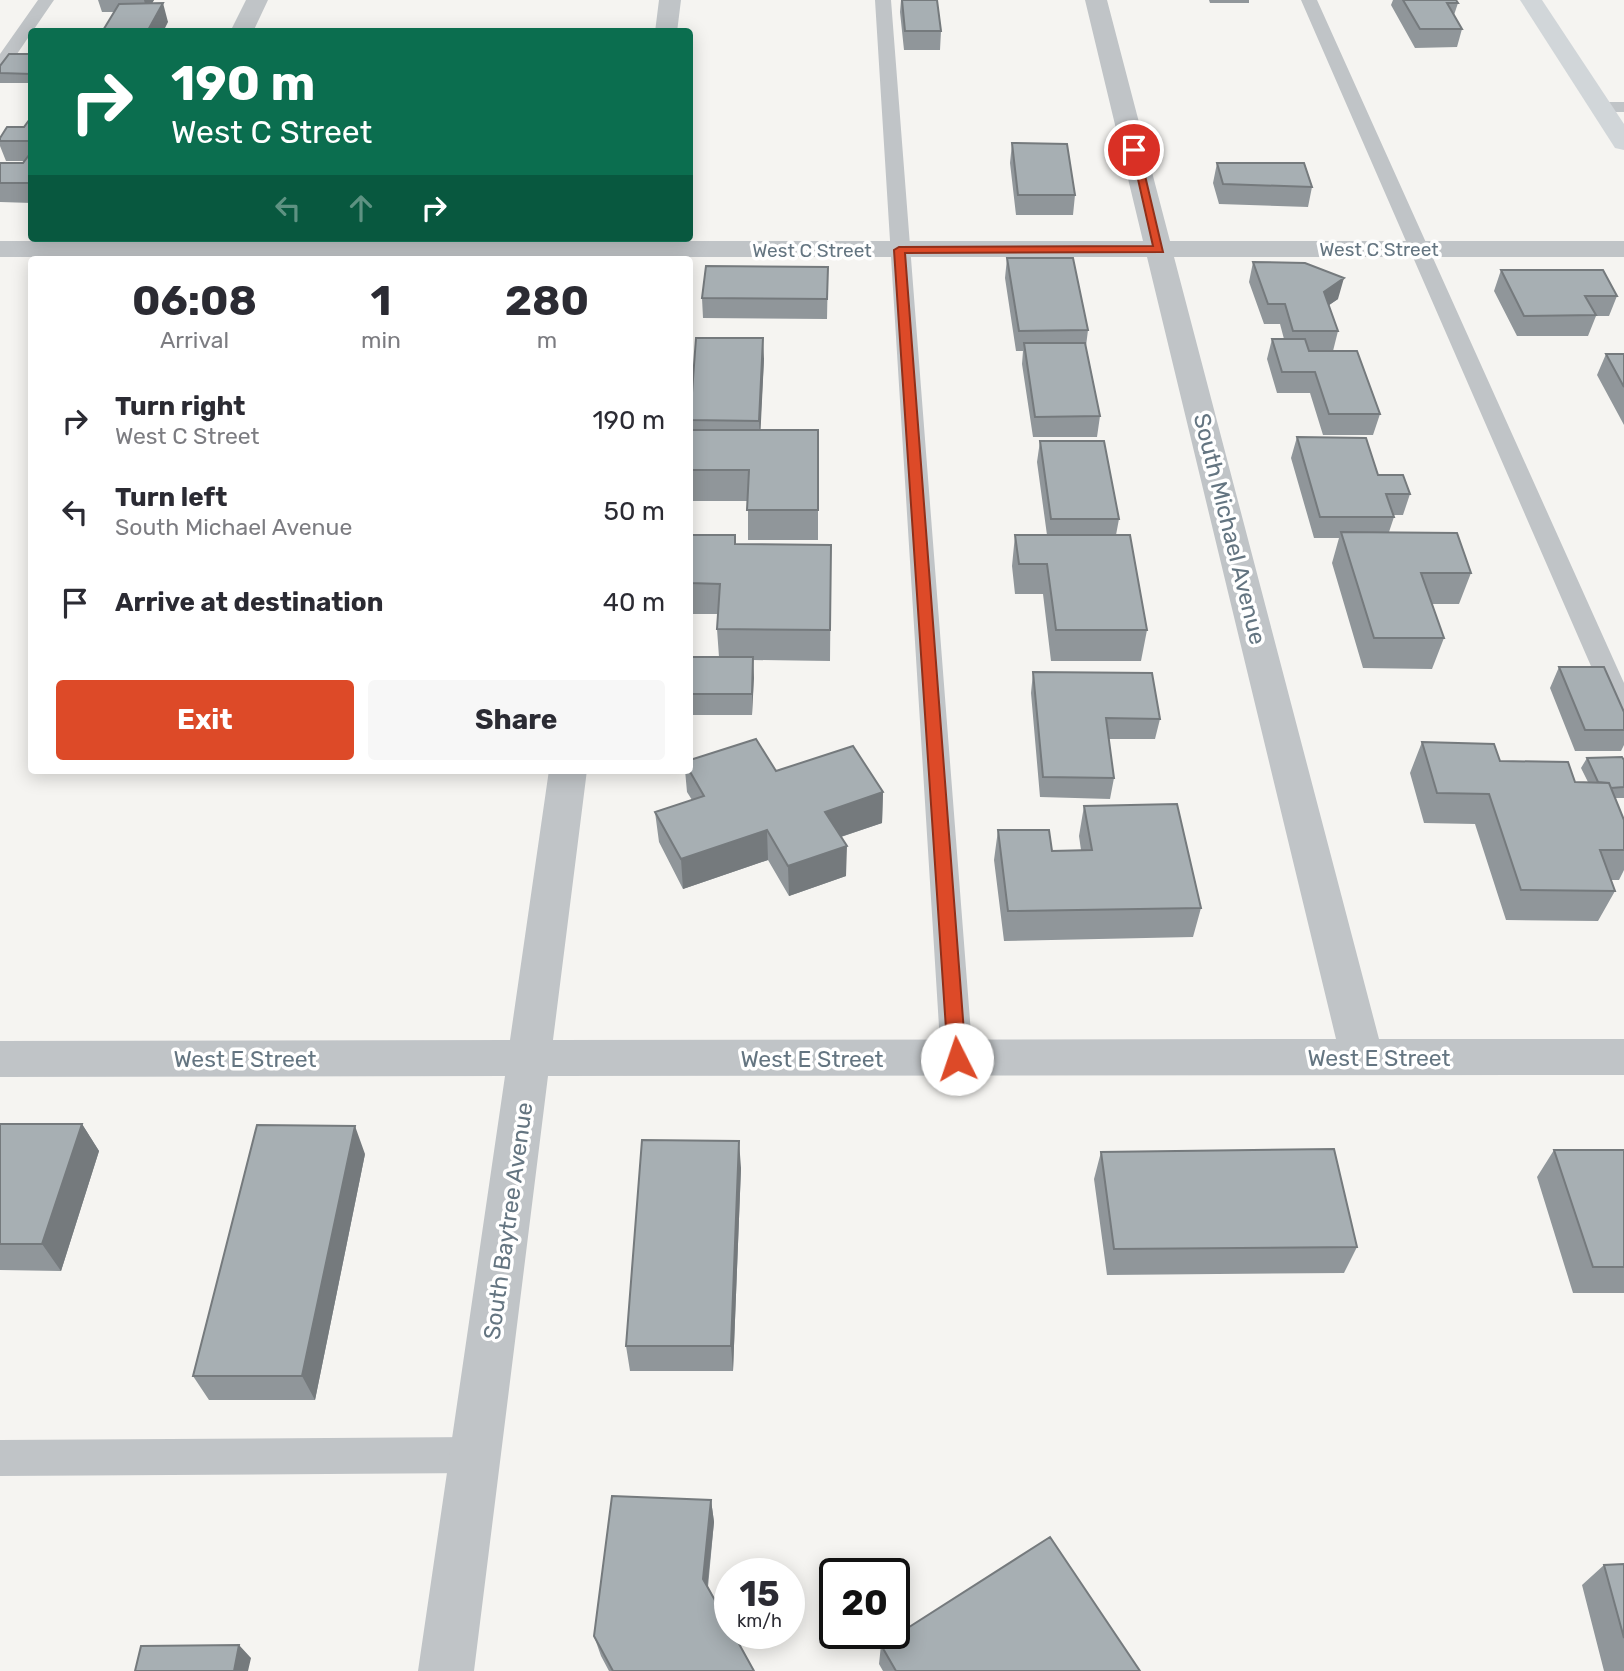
<!DOCTYPE html>
<html lang="en">
<head>
<meta charset="utf-8">
<style>
  body { margin:0; font-family:Rubik,sans-serif; background:#f7f7f7; color:#2b2b33; height:100vh; display:flex; flex-direction:column; font-size:26px; white-space:nowrap }
  * { box-sizing:border-box; margin:0 }
  p { font-size:23px; color:#7c7c81 }
  .icon { flex:none; width:38px; height:38px; fill:none; stroke:currentColor; stroke-width:2; stroke-linecap:round; stroke-linejoin:round }
  .map { position:relative; flex:1; overflow:hidden }
  .drawer { position:absolute; left:28px; top:256px; width:665px; height:518px; display:flex; flex-direction:column; background:#fff; border-radius:7px; box-shadow:0 4px 18px #0003 }
  .drawer>* { flex:none }
  .top-card { position:absolute; left:28px; top:28px; width:665px; height:214px; border-radius:7px; box-shadow:0 4px 18px #0003; background:#0b6e4f; color:#fff; overflow:hidden }
  .speed { position:absolute; left:714px; top:1558px; display:flex; gap:14px; font-size:35px; font-weight:700; text-align:center }
  .speed>* { display:grid; place-content:center; width:91px; height:91px; border-radius:50%; background:#fff; box-shadow:0 4px 18px #0003; line-height:1 }
  .speed small { font-size:18px; font-weight:400 }
  .speed .limit { border:4px solid #111; border-radius:10px; background:#fff; color:#111 }
  .pin { position:absolute; display:grid; place-items:center; width:60px; height:60px; color:#fff; margin:-30px; border:4px solid #fff; border-radius:50%; box-shadow:0 2px 7px #0007 }
  .me { position:absolute; width:77px; margin:-38px; rotate:356deg; stroke-linejoin:round; filter:drop-shadow(0 0 5px #0008) }
  .turn { display:flex; align-items:center; gap:24px; height:147px; padding:0 28px; font-size:32px }
  .turn .icon { width:91px; height:91px; stroke-width:2.5 }
  .turn b { display:block; font-size:49px; line-height:60px }
  .lanes { display:flex; align-items:center; height:66px; padding:0 28px; background:#0003; justify-content:center; gap:35px; direction:ltr }
  .lanes .off { opacity:.35 }
  .eta { display:flex; justify-content:space-evenly; align-items:center; height:119px; text-align:center }
  .eta b { font-size:42px; font-weight:700; line-height:49px }
  .primary-button { display:flex; gap:14px; margin-top:auto; padding:14px 28px }
  .primary-button a { flex:1; height:80px; border-radius:7px; background:#dd4a28; color:#fff; font-size:28px; font-weight:700; line-height:80px; text-align:center }
  .primary-button a+a { background:#f7f7f7; color:#2b2b33 }
  ul { padding:0; list-style:none }
  li { display:flex; align-items:center; gap:21px; height:91px; padding:0 28px }
  li div { flex:1 }
  li b { display:block; font-size:26px }
  li em { font-style:normal }
  .map>svg:first-child { display:block }
  .lines { fill:none; stroke-linecap:round; stroke-linejoin:round }
  .service { fill:#c0c4c7; fill-rule:evenodd }
  .minor { fill:#c0c4c7; fill-rule:evenodd }
  .secondary { fill:#d1d6d9; fill-rule:evenodd }
  .wall { fill:#90969a }
  .shaded-wall { fill:#757a7d }
  .building { fill:#a7afb3; stroke:#757a7d; stroke-width:2 }
  .route { fill:#dd4a28; stroke:#90301a; stroke-width:2 }
  .labels { text-anchor:middle; stroke-width:7; stroke-linejoin:round; paint-order:stroke }
  .far-street-label { font-size:19px; fill:#647581; stroke:#fff }
  .street-label { font-size:23px; fill:#647581; stroke:#fff }
</style>
</head>
<body>
<div class="map">
<svg width="1624" height="1671" viewBox="0 0 1624 1671">
  <rect width="100%" height="100%" fill="#f5f4f1"/>
  <g class="lines">
    <!-- service -->
    <path class="service" d="M38,0H54L6,70L0,71V54Z
      M875,0H891L973,1059L968,1068L957,1072L946,1068L941,1059Z
      M1301,0H1317L1624,683V721L1615,719L1611,712Z
      M1624,102V112H1601L1592,107L1601,102Z
      M476,1437L489,1442L494,1455L489,1468L476,1473L0,1476V1440Z"/>
    <!-- minor -->
    <path class="minor" d="M246,0H268L253,32H230Z
      M659,0H681L677,32H655Z
      M1085,0H1107L1170,241H1624V257H1174L1379,1039H1624V1075L548,1076L474,1671H418L505,1076L0,1077V1041L510,1040L549,770H587L553,1040L1336,1039L1147,257H0V241H1143Z"/>
    <!-- secondary -->
    <path class="secondary" d="M1520,0H1542L1624,124V150L1615,148Z"/>
  </g>
  <!-- wall -->
  <path class="wall" d="M98,0H183H154L152,3L168,22L114,12H102Z
    M901,0H937L941,31L940,50H904L900,12Z
    M1209,0H1249V3H1210Z
    M1393,0H1456L1458,3L1454,15L1462,29L1457,47L1415,48L1391,5Z
    M32,54V83H0V66Z
    M32,116V203L0,202V163H23L25,161H6L0,146V138L24,127Z
    M1012,143L1075,195L1073,215H1016L1010,163Z
    M1217,163L1312,187L1308,207L1219,204L1213,183Z
    M1007,258L1088,330L1086,346L1100,416L1097,437H1033L1022,364L1023,351H1016L1005,278Z
    M1253,262L1338,299L1329,305L1338,331L1333,351L1380,414L1373,435H1323L1310,393H1277L1267,359L1272,339H1284L1280,324H1264L1249,282Z
    M828,267L827,319L703,318L702,298Z
    M1501,270L1617,296L1609,316H1596L1588,336H1517L1494,291Z
    M1606,354H1624V425L1597,375Z
    M764,359L760,430H818V540H748V501H690V418Z
    M1297,437L1378,475L1410,494L1403,515H1393L1394,517L1389,532L1471,573L1459,604H1432L1444,638L1432,669L1363,668L1332,563L1339,538H1314L1291,458Z
    M1040,441L1119,519L1116,535L1147,630L1141,661H1051L1043,594H1015L1012,566L1015,535H1047L1037,462Z
    M690,535H735L736,544L831,545L830,661L753,660L752,715H690V657H719L717,629L718,614H690Z
    M1559,667L1624,712V745L1621,751H1575L1550,688Z
    M1033,672L1160,719L1155,739H1109L1114,778L1110,799L1040,797L1031,693Z
    M1422,742L1500,761L1575,782H1588L1581,768L1587,758L1624,760V798H1615L1624,820V870L1619,880H1611L1615,891L1598,921L1506,920L1475,824L1424,823L1410,773Z
    M685,770L776,771L883,792L882,823L841,837L846,876L789,896L768,860L683,889L659,842L655,812L692,800L687,792Z
    M1084,806L1201,908L1193,937L1004,941L994,860L998,830L1052,851L1081,850L1079,836Z
    M0,1124H82L99,1151L61,1271L0,1270Z
    M1554,1150H1624V1293H1573L1537,1177Z
    M1101,1152L1357,1247L1344,1273L1107,1275L1094,1179Z
    M365,1154L315,1400H209L193,1376Z
    M741,1168L733,1371H630L626,1346Z
    M711,1500L714,1522L708,1587L754,1671H609L601,1656L594,1636Z
    M1624,1564V1671H1604L1582,1585L1604,1565Z
    M881,1645L1140,1671H883L879,1664Z"/>
  <!-- shaded-wall -->
  <path class="shaded-wall" d="M144,0H154L147,12Z
    M163,3L168,22L163,32H147Z
    M1344,278L1338,299L1319,312L1324,292Z
    M763,338L764,359L760,442L759,421Z
    M753,657L754,678L752,715V694Z
    M883,792L882,823L825,842V812Z
    M767,830L768,860L683,889L681,859Z
    M847,846L846,876L789,896L788,866Z
    M82,1124L99,1151L61,1271L42,1244Z
    M355,1126L365,1154L315,1400L302,1376Z
    M739,1141L741,1168L733,1371L731,1346Z
    M711,1500L714,1522L706,1599L703,1579Z
    M239,1645L251,1658L248,1671H234Z"/>
  <!-- building -->
  <path class="building" d="M902,0H937L941,31H905Z
    M1403,0H1456L1458,3H1447L1462,29H1420Z
    M163,3L147,32H102L119,4Z
    M9,54H32L31,74L0,73V66Z
    M32,116V141H0V138L7,127H24Z
    M1012,143L1067,144L1075,195H1018Z
    M32,151V183H0V163H23Z
    M1217,163H1304L1312,187L1223,184Z
    M1007,258H1073L1088,330L1019,331Z
    M1253,262L1305,263L1344,278L1324,292L1338,331H1293L1285,304H1268Z
    M706,266L828,267L827,299L702,298Z
    M1501,270H1603L1617,296H1585L1596,315L1524,316Z
    M696,338H763L759,421L690,420Z
    M1272,339H1305L1309,351H1357L1380,414H1329L1315,372H1282Z
    M1024,343H1085L1100,416L1035,417Z
    M1606,354H1624V387Z
    M690,430H818V510H747L749,470H690Z
    M1297,437L1366,438L1378,475H1403L1410,494H1386L1394,517H1320Z
    M1040,441H1104L1119,519H1051Z
    M1341,532L1457,533L1471,573H1421L1444,638H1374Z
    M690,535H735V544L831,545L830,630L717,629L720,584L690,583Z
    M1015,535H1130L1147,630H1056L1047,564H1019Z
    M690,657H753L752,694H690Z
    M1559,667H1604L1624,712V730H1585Z
    M1033,672L1152,673L1160,719L1106,718L1114,778L1043,777Z
    M756,739L776,771L853,746L883,792L825,812L847,846L788,866L767,830L681,859L655,812L704,796L689,770L690,760Z
    M1422,742L1494,744L1500,761L1568,762L1575,782L1609,783L1624,820V850H1600L1615,891L1521,890L1489,794L1437,793Z
    M1622,757L1624,760V787L1611,788L1609,783L1598,782L1587,758Z
    M1177,804L1201,908L1008,911L998,830H1049L1052,851L1092,850L1084,806Z
    M0,1124H82L42,1244H0Z
    M257,1125L355,1126L302,1376H193Z
    M642,1140L739,1141L731,1346H626Z
    M1334,1149L1357,1247L1114,1249L1101,1152Z
    M1554,1150H1624V1267H1593Z
    M612,1496L711,1500L703,1579L730,1627V1633H733L754,1671H613L594,1636Z
    M1050,1537L1140,1671H896L881,1645Z
    M1624,1564V1638L1604,1565Z
    M239,1645L234,1671H135L141,1646Z"/>
  <!-- route -->
  <path class="route" d="M1131,148L1139,150L1163,252L905,253L966,1059L957,1066L948,1059L894,250L899,247L1153,246Z"/>
  <g class="labels">
    <!-- far-street labels -->
    <g class="far-street-label">
      <text x="1379" y="256">West C Street</text>
      <text x="812" y="257">West C Street</text>
    </g>
    <!-- street labels -->
    <g class="street-label">
      <text transform="translate(1230 529) rotate(76)" y="8">South Michael Avenue</text>
      <text x="1379" y="1066">West E Street</text>
      <text x="245" y="1067">West E Street</text>
      <text x="812" y="1067">West E Street</text>
      <text transform="translate(508 1221) rotate(-82)" y="8">South Baytree Avenue</text>
    </g>
  </g>
</svg>
<div class="speed"><div>15<small>km/h</small></div><div class="limit">20</div></div>
<div class="pin" style="left:1134px;top:150px;background:#d93025"><svg class="icon" aria-label="arrive" viewBox="0 0 24 24"><path d="M6 21V4h12l-3 4 3 4H6"/></svg></div>
<svg class="me" style="left:957px;top:1059px" viewBox="-20 -20 40 40"><circle r="19" fill="#fff"/><path d="M0-13L10 11 0 6-10 11z" fill="#dd4a28"/></svg>
<div class="top-card">
<div class="turn"><svg class="icon" aria-label="right" viewBox="0 0 24 24"><path d="M7 20v-9h11M14 6l5 5-5 5"/></svg><div><b>190 m</b>West C Street</div></div>
<div class="lanes"><svg class="icon off" aria-label="left" viewBox="0 0 24 24"><path d="M17 20v-9H6M10 6l-5 5 5 5"/></svg><svg class="icon off" aria-label="ahead" viewBox="0 0 24 24"><path d="M12 20V5M6 11l6-6 6 6"/></svg><svg class="icon" aria-label="right" viewBox="0 0 24 24"><path d="M7 20v-9h11M14 6l5 5-5 5"/></svg></div>
</div>
<section class="drawer">
<div class="eta">
<div><b>06:08</b><p>Arrival</p></div>
<div><b>1</b><p>min</p></div>
<div><b>280</b><p>m</p></div>
</div>
<ul>
<li><svg class="icon" aria-label="right" viewBox="0 0 24 24"><path d="M7 20v-9h11M14 6l5 5-5 5"/></svg><div><b>Turn right</b><p>West C Street</p></div><em>190 m</em></li>
<li><svg class="icon" aria-label="left" viewBox="0 0 24 24"><path d="M17 20v-9H6M10 6l-5 5 5 5"/></svg><div><b>Turn left</b><p>South Michael Avenue</p></div><em>50 m</em></li>
<li><svg class="icon" aria-label="arrive" viewBox="0 0 24 24"><path d="M6 21V4h12l-3 4 3 4H6"/></svg><div><b>Arrive at destination</b></div><em>40 m</em></li>
</ul>
<div class="primary-button"><a>Exit</a><a>Share</a></div>
</section>
</div>
</body>
</html>
